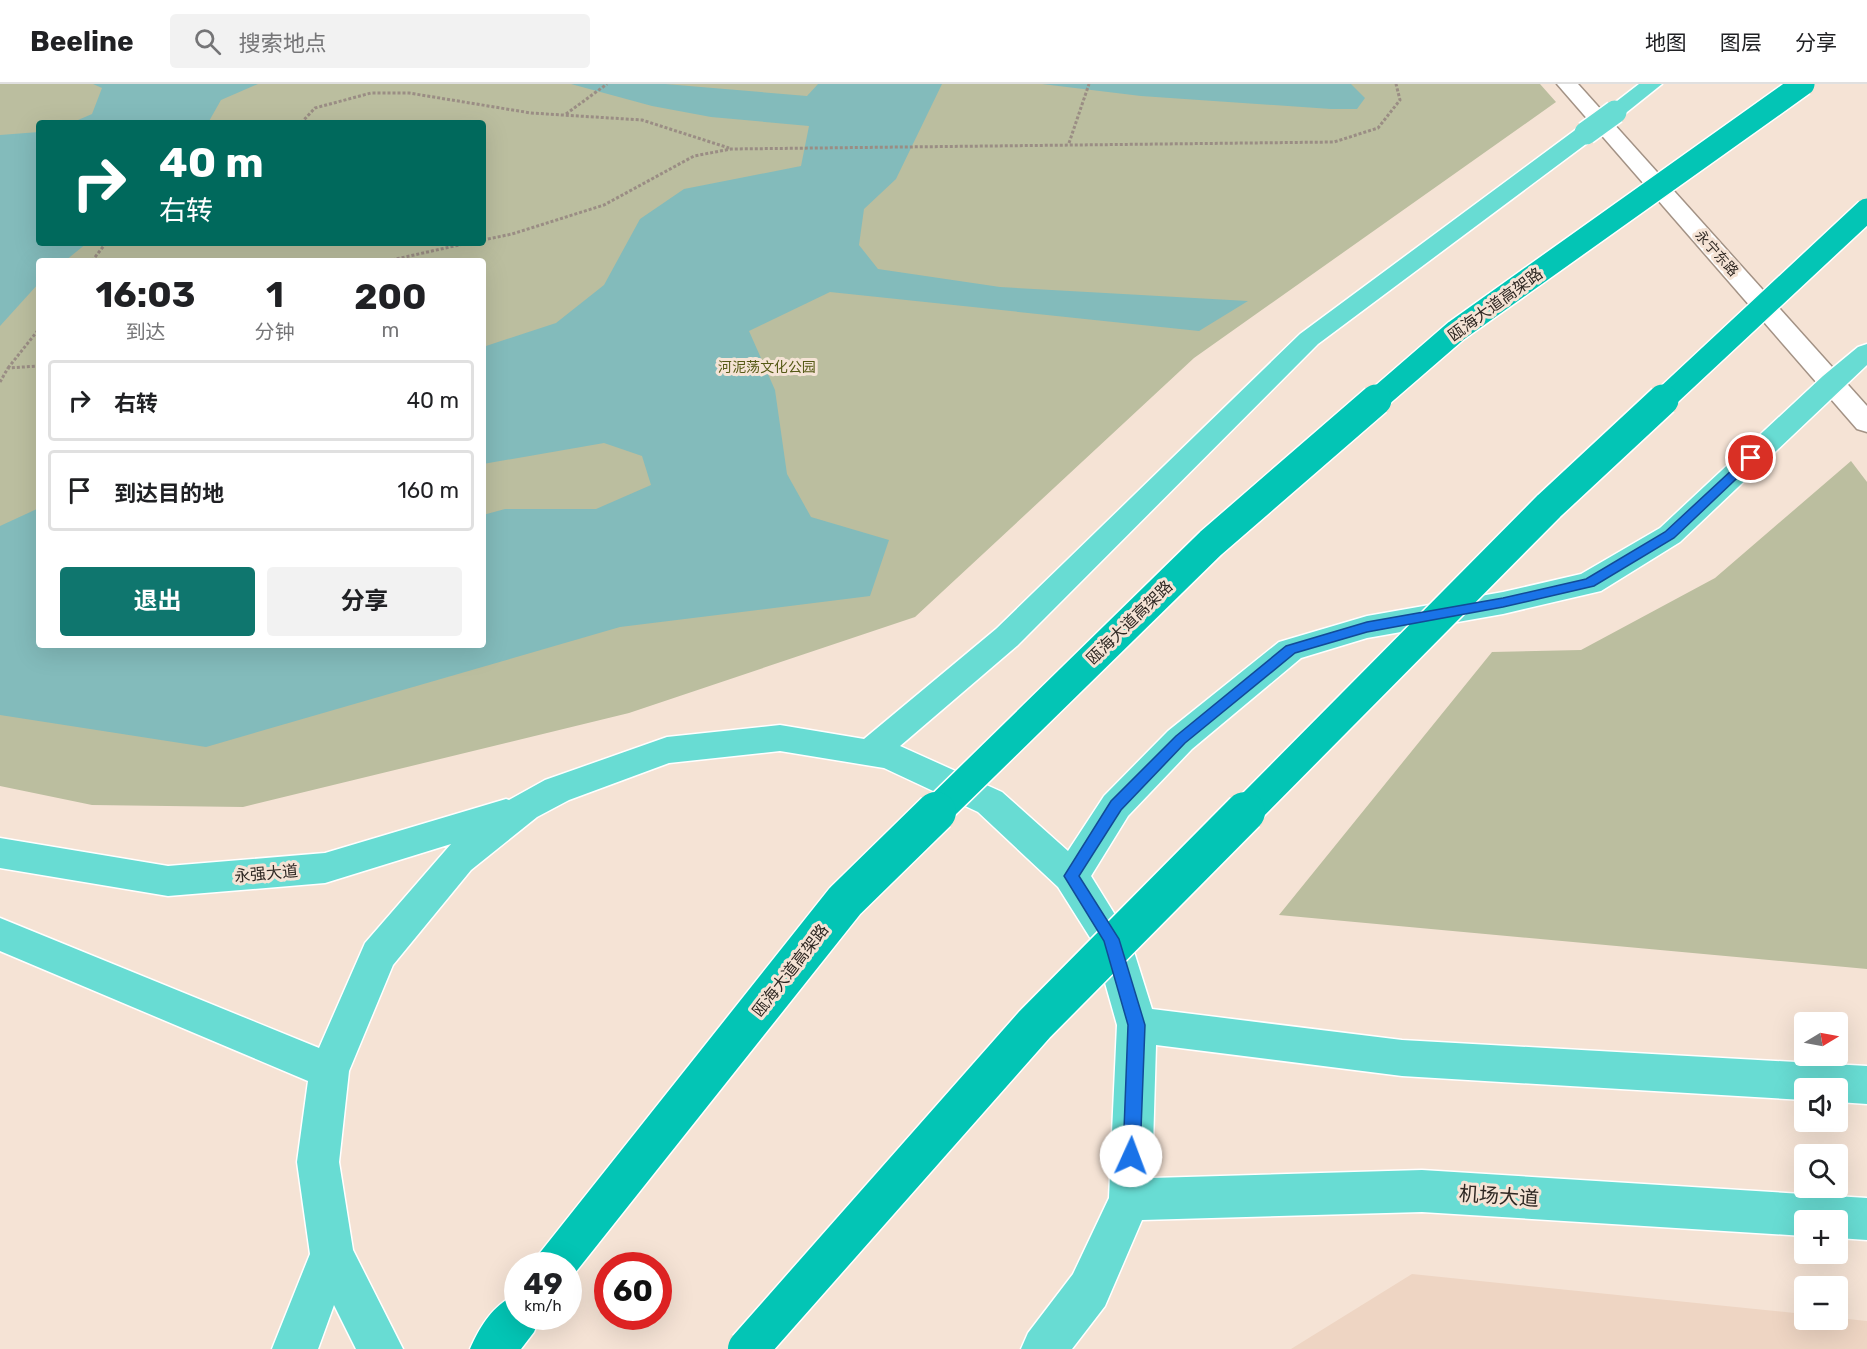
<!DOCTYPE html>
<html lang="zh">
<head>
<meta charset="utf-8">
<style>
  body { margin:0; font-family:Rubik,"Noto Sans SC",sans-serif; background:#f2f2f2; color:#202124; height:100vh; display:flex; flex-direction:column; font-size:22px; white-space:nowrap }
  * { box-sizing:border-box; margin:0 }
  p { font-size:20px; color:#757577 }
  .icon { flex:none; width:33px; height:33px; fill:none; stroke:currentColor; stroke-width:2; stroke-linecap:round; stroke-linejoin:round }
  .map { position:relative; flex:1; overflow:hidden }
  .drawer { position:absolute; left:36px; top:174px; width:450px; height:390px; display:flex; flex-direction:column; background:#fff; border-radius:6px; box-shadow:0 6px 24px #0002 }
  .drawer>* { flex:none }
  .banner { position:absolute; left:36px; top:36px; width:450px; height:126px; border-radius:6px; box-shadow:0 6px 24px #0002; background:#00695c; color:#fff; overflow:hidden }
  .needle { width:39px; rotate:80deg }
  .buttons { position:absolute; left:1794px; top:928px; display:grid; gap:12px }
  .buttons a { display:grid; place-items:center; width:54px; height:54px; border-radius:6px; background:#fff; box-shadow:0 6px 24px #0002; font-size:30px }
  .speed { position:absolute; left:504px; top:1168px; display:flex; gap:12px; font-size:30px; font-weight:700; text-align:center }
  .speed>* { display:grid; place-content:center; width:78px; height:78px; border-radius:50%; background:#fff; box-shadow:0 6px 24px #0002; line-height:1 }
  .speed small { font-size:15px; font-weight:400 }
  .speed .limit { border:9px solid #d22; background:#fff; color:#111 }
  .pin { position:absolute; display:grid; place-items:center; width:51px; height:51px; color:#fff; margin:-26px; border:3px solid #fff; border-radius:50%; box-shadow:0 2px 6px #0007 }
  .me { position:absolute; width:66px; margin:-33px; rotate:2deg; stroke-linejoin:round; filter:drop-shadow(0 0 4px #0008) }
  .turn { display:flex; align-items:center; gap:21px; height:126px; padding:0 24px; font-size:27px }
  .turn .icon { width:78px; height:78px; stroke-width:2.5 }
  .turn b { display:block; font-size:42px; line-height:51px }
  .eta { display:flex; justify-content:space-evenly; align-items:center; height:102px; text-align:center }
  .eta b { font-size:36px; font-weight:700; line-height:42px }
  .action { display:flex; gap:12px; margin-top:auto; padding:12px 24px }
  .action a { flex:1; height:69px; border-radius:6px; background:#0f766e; color:#fff; font-size:24px; font-weight:700; line-height:69px; text-align:center }
  .action a+a { background:#f2f2f2; color:#202124 }
  ul { padding:0; list-style:none }
  li { display:flex; align-items:center; gap:18px; height:81px; margin:0 12px 9px; padding:0 12px; border:3px solid #e0e0e0; border-radius:6px }
  li div { flex:1 }
  li b { display:block; font-size:22px }
  li em { font-style:normal }
  header { display:flex; align-items:center; gap:36px; box-sizing:border-box; height:84px; padding:0 30px; background:#fff; border-bottom:2px solid #e0e0e0 }
  header strong { font-size:28px }
  nav { display:flex; gap:33px; margin-inline-start:auto; font-size:21px }
  .search { width:420px; height:54px; background:#f2f2f2; display:flex; align-items:center; gap:15px; box-sizing:border-box; padding:0 21px; border-radius:6px; color:#757577; font-size:22px }
  .map>svg:first-child { display:block }
  .built { fill:#eed5c3 }
  .green { fill:#bbbe9f; fill-rule:evenodd }
  .water { fill:#83bbbb }
  .lines { fill:none; stroke-linecap:round; stroke-linejoin:round }
  .minor-casing { stroke:#a39285; stroke-width:3 }
  .major-casing { stroke:#fff; stroke-width:3 }
  .highway-casing { stroke:#fff; stroke-width:3 }
  .path { stroke:#9a8d84; stroke-width:3; stroke-dasharray:3 2; stroke-linecap:butt }
  .minor { fill:#fff; fill-rule:evenodd }
  .major { fill:#68dcd3; fill-rule:evenodd }
  .highway { fill:#03c5b5; fill-rule:evenodd }
  .major-bridge-casing { stroke:#fff; stroke-width:26; stroke-linecap:butt }
  .highway-bridge-far2-casing { stroke:#fff; stroke-width:26; stroke-linecap:butt }
  .highway-bridge-far1-casing { stroke:#fff; stroke-width:34; stroke-linecap:butt }
  .highway-bridge-casing { stroke:#fff; stroke-width:43; stroke-linecap:butt }
  .major-bridge { stroke:#68dcd3; stroke-width:23 }
  .highway-bridge-far2 { stroke:#03c5b5; stroke-width:23 }
  .highway-bridge-far1 { stroke:#03c5b5; stroke-width:31 }
  .highway-bridge { stroke:#03c5b5; stroke-width:40 }
  .route { fill:#1a73e8; stroke:#114b97; stroke-width:1.5 }
  .labels { text-anchor:middle; stroke-width:6; stroke-linejoin:round; paint-order:stroke }
  .far-street-label { font-size:14px; fill:#2f2823; stroke:#f5e3d5 }
  .far-park-label { font-size:14px; fill:#565a16; stroke:#f5e3d5 }
  .street-label { font-size:16px; fill:#2f2823; stroke:#f5e3d5 }
  .near-street-label { font-size:20px; fill:#2f2823; stroke:#f5e3d5 }
</style>
</head>
<body>
<header>
<strong>Beeline</strong>
<div class="search"><svg class="icon" aria-label="search" viewBox="0 0 24 24"><circle cx="10" cy="10" r="6"/><path d="M15 15l6 6"/></svg>搜索地点</div>
<nav><a>地图</a><a>图层</a><a>分享</a></nav>
</header>
<div class="map">
<svg width="1867" height="1265" viewBox="0 0 1867 1265">
  <rect width="100%" height="100%" fill="#f5e3d5"/>
  <!-- built -->
  <path class="built" d="M1412,1190L1804,1230V1236H1838V1234L1867,1237V1265H1291Z"/>
  <!-- green -->
  <path class="green" d="M0,0H1540L1556,18L1194,274L915,533L629,629L243,723L92,721L0,702ZM39,39H483V159H39ZM39,177H483V561H39Z
    M1851,377L1867,398V885L1279,831L1492,568L1581,566L1715,494Z"/>
  <!-- water -->
  <path class="water" d="M93,0H258L221,16L208,39H71L92,30L102,4Z
    M571,0H665L807,12L818,0H942L896,95L864,125L859,161L878,185L1000,203L1248,217L1199,247L830,208L749,247L775,306L787,390L811,433L889,456L870,512L620,543L206,663L0,631V442L39,424V561H483V431L505,425H596L651,401L642,372L604,359L483,380V263L556,239L604,201L640,135L684,105L801,82L809,42L711,33L652,22Z
    M1042,0H1351L1365,14L1357,25H1331L1141,12Z
    M39,48V159H87L65,177H39V199L0,242V51Z"/>
  <g class="lines">
    <!-- minor casing -->
    <g class="minor-casing">
      <path id="minor" d="M1557,0H1578L1867,322V348L1857,345Z"/>
    </g>
    <!-- major casing -->
    <g class="major-casing">
      <path id="major" d="M1639,0H1662L1622,32L1615,34L1608,32L1604,28L1608,24Z
        M1586,43L1594,44L1597,49L1594,54L1318,260L1018,561L900,662L1002,708L1068,767L1104,712L1168,647L1279,558L1367,532L1503,508L1581,490L1660,444L1823,292L1858,263L1867,260V281L1680,458L1601,507L1503,530L1367,554L1301,574L1192,665L1128,732L1091,792L1130,855L1152,925L1402,956L1867,982V1020L1838,1018V1005H1804V1016L1402,992L1156,961L1152,1094L1422,1086L1867,1114V1156L1838,1154V1137H1804V1152L1422,1128L1142,1136L1105,1222L1072,1265H1021L1028,1249L1073,1190L1109,1114L1117,941L1094,860L1058,803L978,728L884,684L780,667L669,679L569,716L537,733L471,786L393,881L349,987L339,1078L353,1166L403,1265H356L334,1221L318,1265H272L310,1170L297,1078L308,997L0,867V834L319,964L365,859L451,760L325,799L168,812L0,784V754L168,782L325,769L506,715L509,716L545,696L667,653L780,641L864,655L996,545L1300,250L1578,44Z"/>
    </g>
    <!-- highway casing -->
    <g class="highway-casing">
      <path id="highway" d="M518,1210V1233H540L534,1248L521,1265H470C480,1242 494,1219 518,1210Z"/>
    </g>
    <!-- path -->
    <path class="path" d="M566,30L607,0
      M301,39L315,24L371,9H409L531,29L642,36L729,64
      M1069,59L1089,0
      M483,156L512,150L604,121L694,72L731,65L1334,58L1378,44L1400,16L1396,0
      M92,177L106,159
      M387,177L468,159
      M8,284L39,245
      M0,298L8,284L39,282"/>
    <!-- minor -->
    <use href="#minor" class="minor"/>
    <!-- major -->
    <use href="#major" class="major"/>
    <!-- highway -->
    <use href="#highway" class="highway"/>
    <!-- major-bridge casing -->
    <g class="major-bridge-casing">
      <path id="major-bridge" d="M1586,49L1615,28"/>
    </g>
    <!-- highway-bridge-far2 casing -->
    <g class="highway-bridge-far2-casing">
      <path id="highway-bridge-far2" d="M1374,318L1456,247L1803,0
        M1661,318L1867,126"/>
    </g>
    <!-- highway-bridge-far1 casing -->
    <g class="highway-bridge-far1-casing">
      <path id="highway-bridge-far1" d="M934,730L1211,459L1376,316
        M1244,730L1549,422L1663,316"/>
    </g>
    <!-- highway-bridge casing -->
    <g class="highway-bridge-casing">
      <path id="highway-bridge" d="M555,1182L845,817L936,728
        M748,1265L1035,940L1245,728"/>
    </g>
    <!-- major-bridge -->
    <use href="#major-bridge" class="major-bridge"/>
    <!-- highway-bridge-far2 -->
    <use href="#highway-bridge-far2" class="highway-bridge-far2"/>
    <!-- highway-bridge-far1 -->
    <use href="#highway-bridge-far1" class="highway-bridge-far1"/>
    <!-- highway-bridge -->
    <use href="#highway-bridge" class="highway-bridge"/>
  </g>
  <!-- route -->
  <path class="route" d="M1751,371L1756,374L1755,377L1674,454L1594,502L1503,523L1367,548L1295,569L1185,659L1121,726L1079,792L1119,855L1145,941L1140,1072L1138,1077L1131,1080L1125,1077L1123,1072L1128,941L1104,857L1064,792L1111,717L1176,652L1286,562L1367,538L1503,514L1586,495L1665,448L1747,372Z"/>
  <g class="labels">
    <!-- far-street labels -->
    <g class="far-street-label">
      <text transform="translate(1717 169) rotate(48)" y="5">永宁东路</text>
    </g>
    <!-- far-park labels -->
    <g class="far-park-label">
      <text x="767" y="288">河泥荡文化公园</text>
    </g>
    <!-- street labels -->
    <g class="street-label">
      <text transform="translate(1495 220) rotate(-36)" y="6">瓯海大道高架路</text>
      <text transform="translate(1129 538) rotate(-44)" y="6">瓯海大道高架路</text>
      <text transform="translate(266 789) rotate(-5)" y="6">永强大道</text>
      <text transform="translate(790 886) rotate(-52)" y="6">瓯海大道高架路</text>
    </g>
    <!-- near-street labels -->
    <g class="near-street-label">
      <text transform="translate(1499 1112) rotate(4)" y="7">机场大道</text>
    </g>
  </g>
</svg>
<div class="buttons">
<a><svg class="needle" viewBox="-14 -14 28 28"><path d="M0-13l5 13h-10z" fill="#e53935"/><path d="M0 13l5-13h-10z" fill="#757577"/></svg></a>
<a><svg class="icon" aria-label="sound" viewBox="0 0 24 24"><path d="M4 9h4l5-4v14l-5-4H4zM17 9q2 3 0 6"/></svg></a>
<a><svg class="icon" aria-label="search" viewBox="0 0 24 24"><circle cx="10" cy="10" r="6"/><path d="M15 15l6 6"/></svg></a>
<a>+</a>
<a>−</a>
</div>
<div class="speed"><div>49<small>km/h</small></div><div class="limit">60</div></div>
<div class="pin" style="left:1751px;top:374px;background:#d93025"><svg class="icon" aria-label="arrive" viewBox="0 0 24 24"><path d="M6 21V4h12l-3 4 3 4H6"/></svg></div>
<svg class="me" style="left:1131px;top:1072px" viewBox="-20 -20 40 40"><circle r="19" fill="#fff"/><path d="M0-13L10 11 0 6-10 11z" fill="#1a73e8"/></svg>
<div class="banner">
<div class="turn"><svg class="icon" aria-label="right" viewBox="0 0 24 24"><path d="M7 20v-9h11M14 6l5 5-5 5"/></svg><div><b>40 m</b>右转</div></div>
</div>
<section class="drawer">
<div class="eta">
<div><b>16:03</b><p>到达</p></div>
<div><b>1</b><p>分钟</p></div>
<div><b>200</b><p>m</p></div>
</div>
<ul>
<li><svg class="icon" aria-label="right" viewBox="0 0 24 24"><path d="M7 20v-9h11M14 6l5 5-5 5"/></svg><div><b>右转</b></div><em>40 m</em></li>
<li><svg class="icon" aria-label="arrive" viewBox="0 0 24 24"><path d="M6 21V4h12l-3 4 3 4H6"/></svg><div><b>到达目的地</b></div><em>160 m</em></li>
</ul>
<div class="action"><a>退出</a><a>分享</a></div>
</section>
</div>
</body>
</html>
